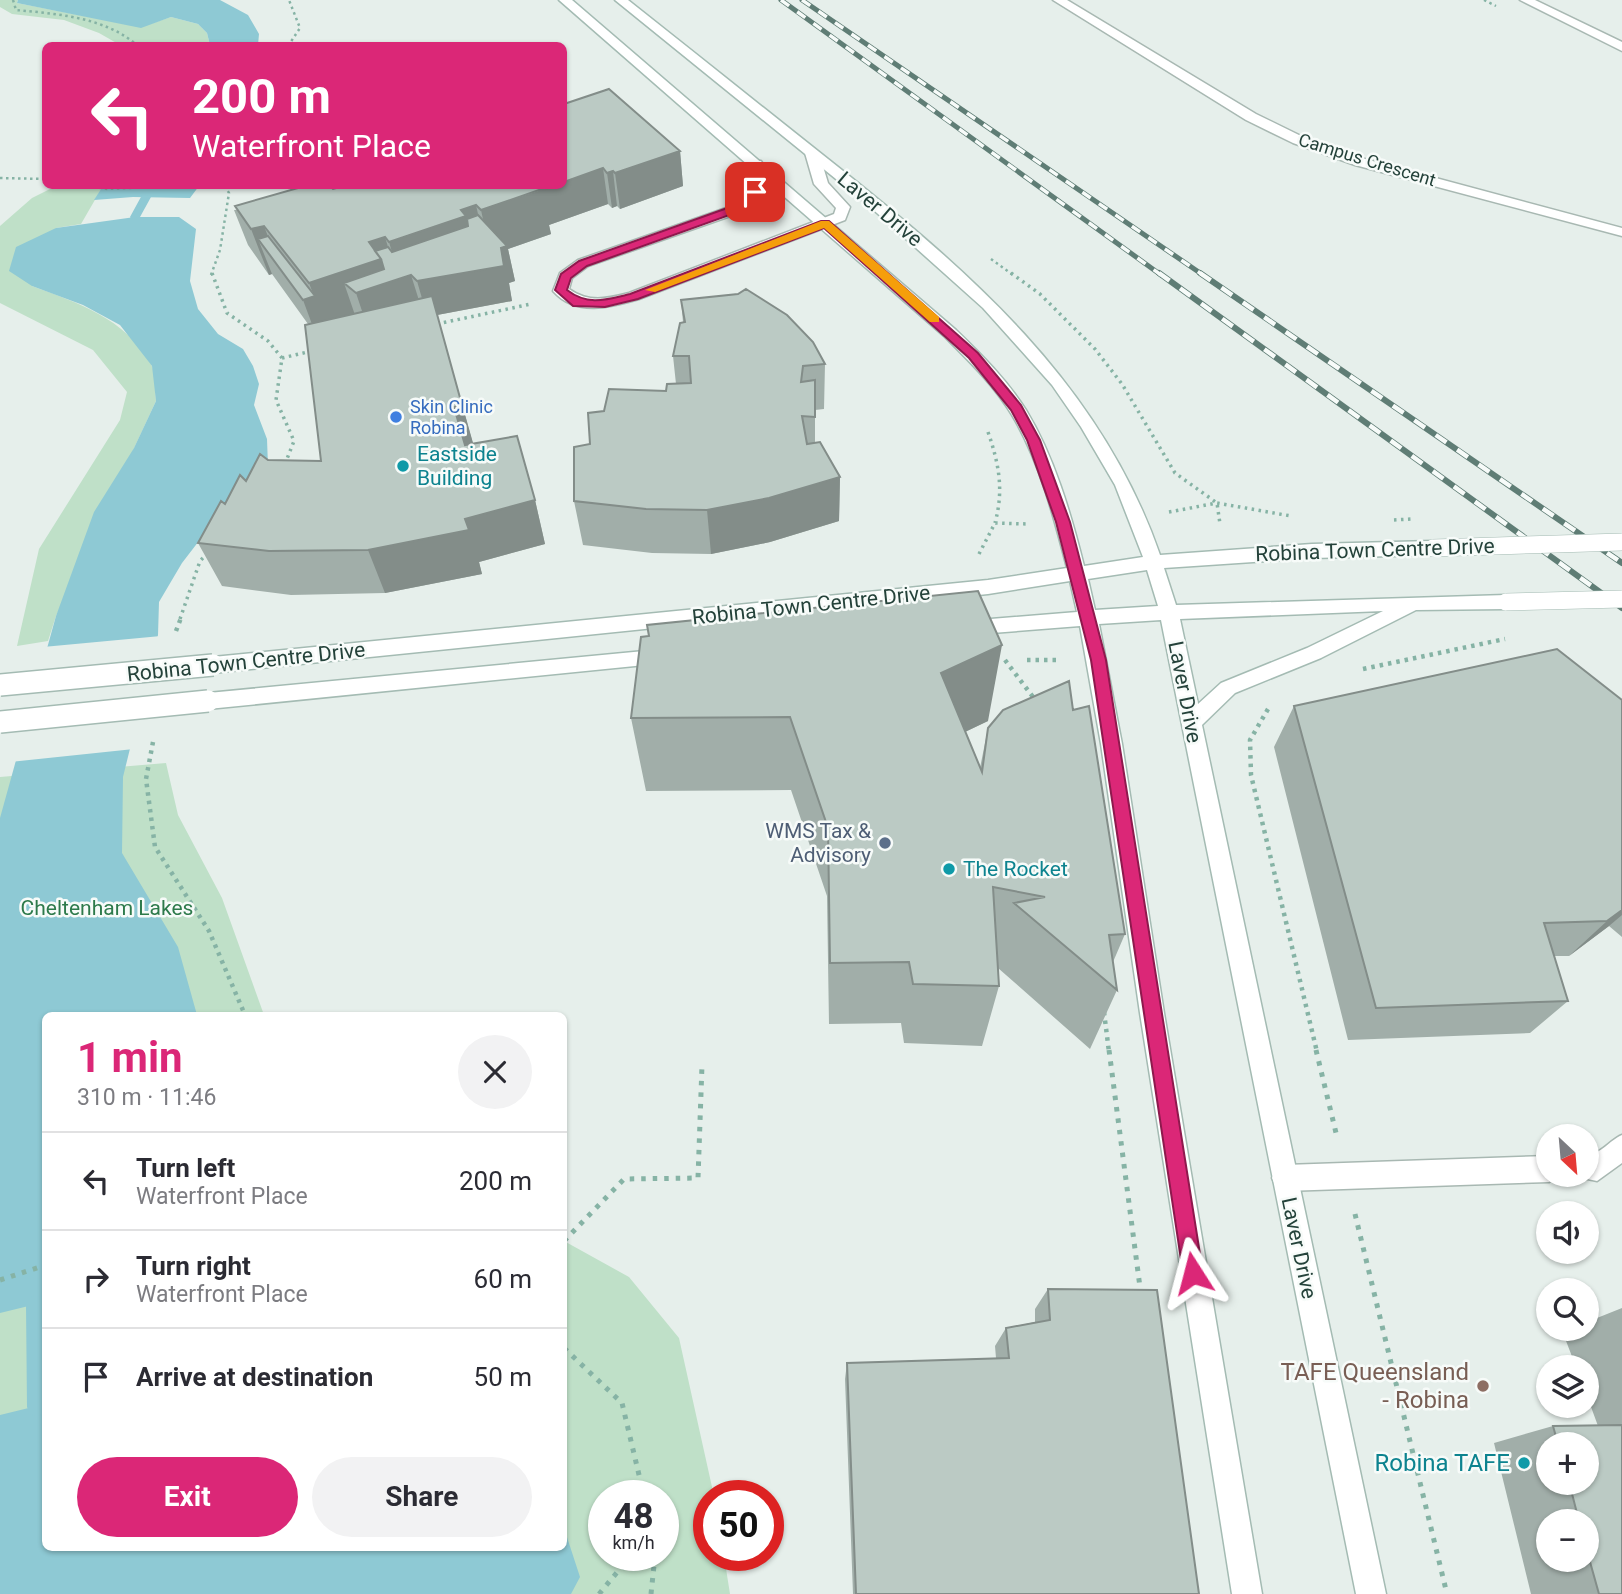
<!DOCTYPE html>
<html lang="en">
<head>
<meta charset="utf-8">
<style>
  body { margin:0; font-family:Roboto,sans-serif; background:#f2f2f3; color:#2b2b33; height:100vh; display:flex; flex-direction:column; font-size:26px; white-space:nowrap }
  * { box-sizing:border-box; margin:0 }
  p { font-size:23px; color:#7c7c81 }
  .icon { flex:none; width:38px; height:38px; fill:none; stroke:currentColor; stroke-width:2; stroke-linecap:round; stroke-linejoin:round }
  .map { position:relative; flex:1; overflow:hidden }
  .details { position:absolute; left:42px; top:1012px; width:525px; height:539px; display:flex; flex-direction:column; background:#fff; border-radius:10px; box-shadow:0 2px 5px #0004 }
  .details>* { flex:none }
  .guide { position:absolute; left:42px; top:42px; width:525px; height:147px; border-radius:10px; box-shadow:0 2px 5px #0004; background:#db2777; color:#fff; overflow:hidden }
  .needle { width:46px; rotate:154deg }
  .buttons { position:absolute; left:1536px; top:1124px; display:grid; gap:14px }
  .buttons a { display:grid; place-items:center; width:63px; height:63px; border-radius:50%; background:#fff; box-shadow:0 2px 5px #0004; font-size:35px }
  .speed { position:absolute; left:588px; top:1480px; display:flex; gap:14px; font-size:35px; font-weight:700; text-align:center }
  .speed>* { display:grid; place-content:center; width:91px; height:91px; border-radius:50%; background:#fff; box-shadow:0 2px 5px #0004; line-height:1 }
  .speed small { font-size:18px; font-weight:400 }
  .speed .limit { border:10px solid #d22; background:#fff; color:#111 }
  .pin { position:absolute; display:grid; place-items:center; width:60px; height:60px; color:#fff; margin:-30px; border-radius:14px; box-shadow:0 4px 10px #0006 }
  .me { position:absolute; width:77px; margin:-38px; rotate:351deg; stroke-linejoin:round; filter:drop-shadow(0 0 5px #0008) }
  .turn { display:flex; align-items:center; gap:24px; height:147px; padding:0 35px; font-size:32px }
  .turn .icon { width:91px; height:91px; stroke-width:2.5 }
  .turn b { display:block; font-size:49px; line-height:60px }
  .round { display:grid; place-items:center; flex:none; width:74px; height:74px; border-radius:37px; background:#f2f2f3 }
  .summary { display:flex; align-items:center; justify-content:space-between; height:119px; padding:0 35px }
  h1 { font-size:42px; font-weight:700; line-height:52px; color:#db2777 }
  .cta { display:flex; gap:14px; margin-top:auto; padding:14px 35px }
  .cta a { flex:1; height:80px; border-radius:42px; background:#db2777; color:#fff; font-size:28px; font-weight:700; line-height:80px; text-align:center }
  .cta a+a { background:#f2f2f3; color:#2b2b33 }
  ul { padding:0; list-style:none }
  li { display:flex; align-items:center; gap:21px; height:98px; padding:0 35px; border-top:2px solid #e1e1e2 }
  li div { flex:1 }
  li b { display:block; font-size:26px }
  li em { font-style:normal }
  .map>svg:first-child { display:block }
  .green { fill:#bfe0c8; fill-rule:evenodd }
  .water { fill:#8ec9d4 }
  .pier { fill:#e6efeb }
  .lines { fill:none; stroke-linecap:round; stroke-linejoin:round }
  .stream { fill:#8ec9d4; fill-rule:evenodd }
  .lane-casing { stroke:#a8b8b2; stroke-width:3 }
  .street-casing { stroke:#a8b8b2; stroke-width:3 }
  .secondary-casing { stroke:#a4bbb3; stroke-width:3 }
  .path-far3 { stroke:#86b3a5; stroke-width:2.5; stroke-dasharray:2.5 3.5; stroke-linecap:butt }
  .path-far2 { stroke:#86b3a5; stroke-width:3.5; stroke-dasharray:2.5 4.5; stroke-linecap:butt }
  .path-far1 { stroke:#86b3a5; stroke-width:4.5; stroke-dasharray:3.5 5; stroke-linecap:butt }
  .path { stroke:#86b3a5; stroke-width:5; stroke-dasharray:4.5 7; stroke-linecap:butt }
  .lane { fill:#fff; fill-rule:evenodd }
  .street { fill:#fff; fill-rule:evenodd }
  .secondary { fill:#fff; fill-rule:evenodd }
  .rail-far1-casing { stroke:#5f7d75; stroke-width:5 }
  .rail-casing { stroke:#5f7d75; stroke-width:6 }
  .rail-far1 { stroke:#f7fbf9; stroke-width:3.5; stroke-dasharray:10; stroke-linecap:butt }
  .rail { stroke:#f7fbf9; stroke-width:4.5; stroke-dasharray:13; stroke-linecap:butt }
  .secondary-bridge-far1-casing { stroke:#a4bbb3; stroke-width:18; stroke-linecap:butt }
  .secondary-bridge-casing { stroke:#a4bbb3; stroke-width:24; stroke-linecap:butt }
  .path-bridge { stroke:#86b3a5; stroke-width:3.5; stroke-dasharray:2.5 4.5; stroke-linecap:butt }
  .secondary-bridge-far1 { stroke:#fff; stroke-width:17 }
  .secondary-bridge { stroke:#fff; stroke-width:21 }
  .wall { fill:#a1aea9; fill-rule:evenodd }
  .shaded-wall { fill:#838d89 }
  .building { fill:#bbcac4; stroke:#838d89; stroke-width:2 }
  .route { fill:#db2777; stroke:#8e194d; stroke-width:2 }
  .slow { fill:#f59e0b }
  .shop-dot { fill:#3f7fe0; stroke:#f7fbf9; stroke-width:2.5 }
  .culture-dot { fill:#0f9aa8; stroke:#f7fbf9; stroke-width:2.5 }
  .service-dot { fill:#5c6f8a; stroke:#f7fbf9; stroke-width:2.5 }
  .education-dot { fill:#8d6e63; stroke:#f7fbf9; stroke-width:2.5 }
  .labels { text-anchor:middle; stroke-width:5; stroke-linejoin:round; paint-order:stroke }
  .far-street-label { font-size:18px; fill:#24423a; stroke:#f7fbf9 }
  .far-shop-label { font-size:18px; fill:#366cbe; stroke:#f7fbf9; text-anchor:start }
  .street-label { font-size:21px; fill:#24423a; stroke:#f7fbf9 }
  .culture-label { font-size:21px; fill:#0d838f; stroke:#f7fbf9; text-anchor:start }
  .service-label { font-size:21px; fill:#4e5e75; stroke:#f7fbf9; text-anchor:end }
  .park-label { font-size:21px; fill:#2d7a4b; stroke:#f7fbf9 }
  .near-education-label { font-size:24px; fill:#785e54; stroke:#f7fbf9; text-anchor:end }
  .near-culture-label { font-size:24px; fill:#0d838f; stroke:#f7fbf9; text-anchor:end }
</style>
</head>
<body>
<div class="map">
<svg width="1622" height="1594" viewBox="0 0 1622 1594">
  <rect width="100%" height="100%" fill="#e6efeb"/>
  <!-- green -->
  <path class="green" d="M0,0H18L17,3L141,27L171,17L198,24L207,33L210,45H120L99,33L64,20L12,14L0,7Z
    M56,186H103L81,224L56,228L32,286C78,303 125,318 151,364C156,373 155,391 156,401L56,616L48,641L17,646L39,549L120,420L127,392L93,350L0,303V226L32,198Z
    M166,763L178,815L222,898L264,1015H46V1547H564V1241L629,1277L679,1338L714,1496H709V1556H724L730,1594H0V777ZM604,1496H663V1556H604Z"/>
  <!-- water -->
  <path class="water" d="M18,0H220L248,15L259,34L258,45H210L207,33L198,24L171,17L141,28L17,3Z
    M103,186H199L190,198L133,197L94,200Z
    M135,217H179L196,229L190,281L198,309L218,334L243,349L253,366L259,384L254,405L267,439L268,466L212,524L182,563L159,602L158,635L123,777L122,853L178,947L197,1015H46L45,1302L0,1313V818L56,616L94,512L134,448L156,401L152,366L120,325L83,305L32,286L9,271L16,247L56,228Z
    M45,1404L46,1547H564V1528L580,1577L571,1594H0V1415Z"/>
  <!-- pier -->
  <path class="pier" d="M161,636L134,749L10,762L43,647Z"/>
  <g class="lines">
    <!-- stream -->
    <path class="stream" d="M146,194L151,197L140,217L131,219L130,217L142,195Z
      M36,1295L43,1298L46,1304V1412L37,1417L30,1414L27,1407L26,1305L29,1298Z"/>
    <!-- lane casing -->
    <g class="lane-casing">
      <path id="lane" d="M812,149L819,153L828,183L850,207L845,220L639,299C611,307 576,317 553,291L560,273L578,260L729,207L748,191L751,161H761L763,164L762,192L739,213L588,266L572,278L569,289C589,303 606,299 629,293L834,214L836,208L814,184L805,153Z
        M1622,1135V1163L1597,1181L1578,1177L1577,1174H1587V1155C1600,1155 1610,1140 1622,1135Z
        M1549,1156V1174H1559L1549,1182L1285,1191L1276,1187L1272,1178L1276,1169L1285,1165Z"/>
    </g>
    <!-- street casing -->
    <g class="street-casing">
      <path id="street" d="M1053,0H1067L1256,114L1303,137L1365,159L1622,228V236L1355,165L1293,143L1246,120Z
        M1520,0H1535L1622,42V51Z"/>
    </g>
    <!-- secondary casing -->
    <g class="secondary-casing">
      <path id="secondary" d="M559,0H572L956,330C981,354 1007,380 1026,410C1054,456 1071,514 1084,566L1143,557L1115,485L1081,427L1052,385L983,308L868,205L615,0H628C695,53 761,106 828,159C967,269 1100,382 1160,555L1312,544L1433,541L1439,543L1442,548L1439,553L1433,555L1312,558L1164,568L1176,605L1506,595L1513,597L1515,602L1513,607L1506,609L1416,610L1321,658L1235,693L1202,725L1386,1594H1356L1161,620L1099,624L1122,744L1164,1013L1262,1594H1232L1140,1013L1101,744L1080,626L966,635L959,633L956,628L959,623L966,621L1077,612L1070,581L988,594L213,673L206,670L203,665L206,660L213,657L988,580L1067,568C1054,517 1039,460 1012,415C994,385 969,361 944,336ZM1147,570L1158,606L1095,610L1088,579ZM1383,611L1307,648L1221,683L1198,704L1180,619Z
        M665,649L672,651L675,656L672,661L665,663L208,709L201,707L198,701L201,695L208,693Z"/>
    </g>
    <!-- path-far3 -->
    <path class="path-far3" d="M13,0L16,10C58,14 105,17 138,46
      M1484,0L1496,6
      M288,46L300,28L289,0
      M0,178L46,179
      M87,186L108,189L175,186
      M991,259L1013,275
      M211,275L220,250L229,193L225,186"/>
    <!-- path-far2 -->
    <path class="path-far2" d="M212,273L227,313L268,341L282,358L276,400L294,441L285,464
      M1011,273L1040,294L1095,349L1122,384L1175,473L1217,503L1220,524
      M437,324L531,304
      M282,358L312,351
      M988,432C999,464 1004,490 995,523
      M1169,512L1217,503L1291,516
      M979,554L995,523L1028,524
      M180,619L200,561L208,553"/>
    <!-- path-far1 -->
    <path class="path-far1" d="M176,631L181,618
      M1005,660L1036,701
      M1027,660H1060
      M1363,669L1505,639
      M1268,709L1250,740L1251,775L1317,1052
      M153,742L146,779L155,847L209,931L245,1015
      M1104,1012L1109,1052"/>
    <!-- path -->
    <path class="path" d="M1109,1050L1141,1295
      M1316,1050L1337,1137
      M1355,1214L1447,1594
      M564,1241L624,1179L698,1178L702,1065
      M0,1280L46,1265
      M564,1348L622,1403L644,1496
      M599,1594L619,1570L640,1556
      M651,1594L655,1556"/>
    <!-- lane -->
    <use href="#lane" class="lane"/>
    <!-- street -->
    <use href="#street" class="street"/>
    <!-- secondary -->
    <use href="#secondary" class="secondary"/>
    <!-- rail-far1 casing -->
    <g class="rail-far1-casing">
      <path id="rail-far1" d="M781,0L1161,275
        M802,0L1203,275"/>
    </g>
    <!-- rail casing -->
    <g class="rail-casing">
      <path id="rail" d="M1159,273L1622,608
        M1200,273L1622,563"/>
    </g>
    <!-- rail-far1 -->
    <use href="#rail-far1" class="rail-far1"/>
    <!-- rail -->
    <use href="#rail" class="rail"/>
    <!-- secondary-bridge-far1 casing -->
    <g class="secondary-bridge-far1-casing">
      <path id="secondary-bridge-far1" d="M1433,548L1622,542
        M1506,602L1622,599"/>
    </g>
    <!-- secondary-bridge casing -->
    <g class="secondary-bridge-casing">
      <path id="secondary-bridge" d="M0,685L213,665
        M0,722L208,701"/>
    </g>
    <!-- path-bridge -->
    <path class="path-bridge" d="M1394,520L1411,519"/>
    <!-- secondary-bridge-far1 -->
    <use href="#secondary-bridge-far1" class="secondary-bridge-far1"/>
    <!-- secondary-bridge -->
    <use href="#secondary-bridge" class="secondary-bridge"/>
  </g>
  <!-- wall -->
  <path class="wall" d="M564,104L680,151L683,186L620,209L617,206L612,208L608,204L549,225L551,234L508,249L515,281L509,283L512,301L437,315L473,444L535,500L545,544L479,562L482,574L385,593L291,595L222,586L198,543L225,504L246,481L268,460L321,461L308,324L272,274L269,275L248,245L234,210L564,186Z
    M681,300L825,364L824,409L815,410V443L840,477L839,521L770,542L711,554L652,553L583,545L574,501L590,444L604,411L666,391L676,384L673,356L683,322Z
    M641,637L988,721L965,732L980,768L988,728L1073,710L1125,934L1113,962L1117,990L1090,1049L998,968L999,986L982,1046L904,1043L901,1023L829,1024L827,896L791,790L646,791L631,718Z
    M1622,700V937L1609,926L1569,956H1554L1568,1001L1530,1033L1348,1040L1274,747L1294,706Z
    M1048,1289L1199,1594H853L845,1379L847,1363L996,1358L995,1346L1006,1328L1035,1322V1309Z
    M1622,1308V1594H1531L1494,1443L1553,1426H1598L1587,1396V1367H1576L1563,1333L1573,1328H1587V1322ZM1549,1444H1587V1482H1549ZM1549,1521H1587V1559H1549Z"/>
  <!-- shaded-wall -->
  <path class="shaded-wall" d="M680,151L683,186L620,209L615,173Z
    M603,168L608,204L549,225L551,234L508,249L515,281L509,283L512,301L437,315L475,450L466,452L417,281L411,275L422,310L368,329L356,293L344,283L356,318L316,335L303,300L314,296L309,283L369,242L385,237L398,280L400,279L389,242L461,210L476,205L486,250L491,256L481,210L554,186H564V182Z
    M613,171L617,206L612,208L607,173Z
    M264,226L281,270L258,239L272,274L269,275L251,229Z
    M840,477L839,521L770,542L711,554L707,510Z
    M535,500L545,544L479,562L482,574L385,593L368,550L465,519Z
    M1002,645L988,721L931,748L941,673Z
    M1622,910V915L1609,926L1569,956L1607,921Z"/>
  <!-- building -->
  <path class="building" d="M609,89L680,151L615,173L613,171L607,173L603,168L564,182V104Z
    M305,186H330L333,189L344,186H540L542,189L481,210L476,205L461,210L466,216L389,242L385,237L369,242L381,259L309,283L264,226L251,229L235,206Z
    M330,186H344L333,189Z
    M540,186H554L542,190Z
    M478,215L507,246L501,248L504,266L417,281L411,275L356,293L344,283L384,269L381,259L375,251L388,247L392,252L468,226L467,219Z
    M268,236L315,296L303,300L258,239Z
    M746,289L787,315L813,342L825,364L803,366L801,382L815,380V417L802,416L807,444L820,442L840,477L769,498L707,510L646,509L574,501V447L590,444L588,413L604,411L609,389L666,391L667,384L691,383L689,356H673L680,323L685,322L681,300L738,294Z
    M432,296L462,405L454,407L465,445L517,436L535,500L465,519L469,530L368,550L269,551L198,543L221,501L225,504L240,475L246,481L260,454L268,460L321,461L305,325Z
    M978,591L1002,645L941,673L982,772L988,728L1003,710L1069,681L1073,710L1089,706L1125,934L1109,935L1117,990L1014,903L1045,897L993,887L999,986L913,984L909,962L830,963L828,828L790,717L631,718L641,637L649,636L647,625Z
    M1557,649L1622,700V910L1607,921L1544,923L1568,1001L1376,1008L1294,706Z
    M1048,1289L1157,1290L1199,1594H856L847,1363L1009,1358L1006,1328L1050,1320Z
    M1622,1425V1594H1599L1587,1551V1521H1579L1569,1482H1587V1444H1558L1553,1426Z"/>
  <!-- route -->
  <path class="route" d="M751,189L760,192L738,212L587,266L571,278L567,290C588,306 605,300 630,294L821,221H829L978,353L1021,405L1040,440L1070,522L1106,660L1203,1273L1200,1280L1193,1283L1186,1280L1183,1273L1091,660L1056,522L1027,440L1011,410L969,358L824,228L638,299L605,307L573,306L555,290L561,274L579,261L730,207Z"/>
  <!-- slow -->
  <path class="slow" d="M821,221H829L939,317V322H930L824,228L655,292L645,290Z"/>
  <!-- markers -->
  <circle class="shop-dot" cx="396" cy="417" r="7"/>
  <g class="culture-dot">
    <circle cx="403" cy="466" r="7"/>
    <circle cx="949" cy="869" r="7"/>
    <circle cx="1524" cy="1463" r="7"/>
  </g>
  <circle class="service-dot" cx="885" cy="843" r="7"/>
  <circle class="education-dot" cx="1483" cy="1386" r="7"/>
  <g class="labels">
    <!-- far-street labels -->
    <g class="far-street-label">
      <text transform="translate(1367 160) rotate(17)" y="6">Campus Crescent</text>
    </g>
    <!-- far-shop labels -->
    <g class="far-shop-label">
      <text x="410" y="413">Skin Clinic<tspan x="410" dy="21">Robina</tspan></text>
    </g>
    <!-- street labels -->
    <g class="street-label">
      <text transform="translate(880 209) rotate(40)" y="7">Laver Drive</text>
      <text transform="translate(1375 550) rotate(-2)" y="7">Robina Town Centre Drive</text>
      <text transform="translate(811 605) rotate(-6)" y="7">Robina Town Centre Drive</text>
      <text transform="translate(246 662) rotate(-6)" y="7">Robina Town Centre Drive</text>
      <text transform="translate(1185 692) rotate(79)" y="7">Laver Drive</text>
      <text transform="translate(1299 1248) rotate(78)" y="7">Laver Drive</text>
    </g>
    <!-- culture labels -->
    <g class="culture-label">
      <text x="417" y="461">Eastside<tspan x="417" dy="24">Building</tspan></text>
      <text x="963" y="876">The Rocket</text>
    </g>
    <!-- service labels -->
    <g class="service-label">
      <text x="871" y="838">WMS Tax &amp;<tspan x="871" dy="24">Advisory</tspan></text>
    </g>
    <!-- park labels -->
    <g class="park-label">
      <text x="107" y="915">Cheltenham Lakes</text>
    </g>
    <!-- near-education labels -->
    <g class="near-education-label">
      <text x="1469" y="1380">TAFE Queensland<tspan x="1469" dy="28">- Robina</tspan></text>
    </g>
    <!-- near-culture labels -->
    <g class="near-culture-label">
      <text x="1510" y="1471">Robina TAFE</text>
    </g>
  </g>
</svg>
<div class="buttons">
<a><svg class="needle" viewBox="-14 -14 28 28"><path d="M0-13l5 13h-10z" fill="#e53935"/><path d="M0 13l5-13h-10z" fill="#7c7c81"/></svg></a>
<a><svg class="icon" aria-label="sound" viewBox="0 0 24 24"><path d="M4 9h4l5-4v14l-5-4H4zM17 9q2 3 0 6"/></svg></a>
<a><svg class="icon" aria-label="search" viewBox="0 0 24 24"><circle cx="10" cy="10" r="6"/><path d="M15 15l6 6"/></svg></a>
<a><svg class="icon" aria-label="layers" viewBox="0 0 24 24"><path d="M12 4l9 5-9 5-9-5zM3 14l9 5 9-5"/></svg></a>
<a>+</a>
<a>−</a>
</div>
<div class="speed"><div>48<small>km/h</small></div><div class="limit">50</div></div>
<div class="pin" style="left:755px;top:192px;background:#d93025"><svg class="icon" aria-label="arrive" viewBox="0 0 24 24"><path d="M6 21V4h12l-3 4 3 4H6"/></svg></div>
<svg class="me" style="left:1193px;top:1273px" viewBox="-20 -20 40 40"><path d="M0-17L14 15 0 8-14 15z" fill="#db2777" stroke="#fff" stroke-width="4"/></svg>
<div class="guide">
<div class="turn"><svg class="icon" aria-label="left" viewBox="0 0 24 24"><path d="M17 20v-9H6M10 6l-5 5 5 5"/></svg><div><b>200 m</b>Waterfront Place</div></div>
</div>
<section class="details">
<div class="summary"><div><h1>1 min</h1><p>310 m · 11:46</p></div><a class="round"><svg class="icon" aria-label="close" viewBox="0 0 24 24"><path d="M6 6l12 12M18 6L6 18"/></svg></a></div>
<ul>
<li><svg class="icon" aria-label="left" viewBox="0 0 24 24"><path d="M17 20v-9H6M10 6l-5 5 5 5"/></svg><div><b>Turn left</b><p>Waterfront Place</p></div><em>200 m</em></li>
<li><svg class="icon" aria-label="right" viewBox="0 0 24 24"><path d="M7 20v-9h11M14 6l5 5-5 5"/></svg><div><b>Turn right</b><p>Waterfront Place</p></div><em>60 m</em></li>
<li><svg class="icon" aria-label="arrive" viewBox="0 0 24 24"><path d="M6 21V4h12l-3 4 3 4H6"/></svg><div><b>Arrive at destination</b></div><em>50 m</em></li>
</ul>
<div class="cta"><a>Exit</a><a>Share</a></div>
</section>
</div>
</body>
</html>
